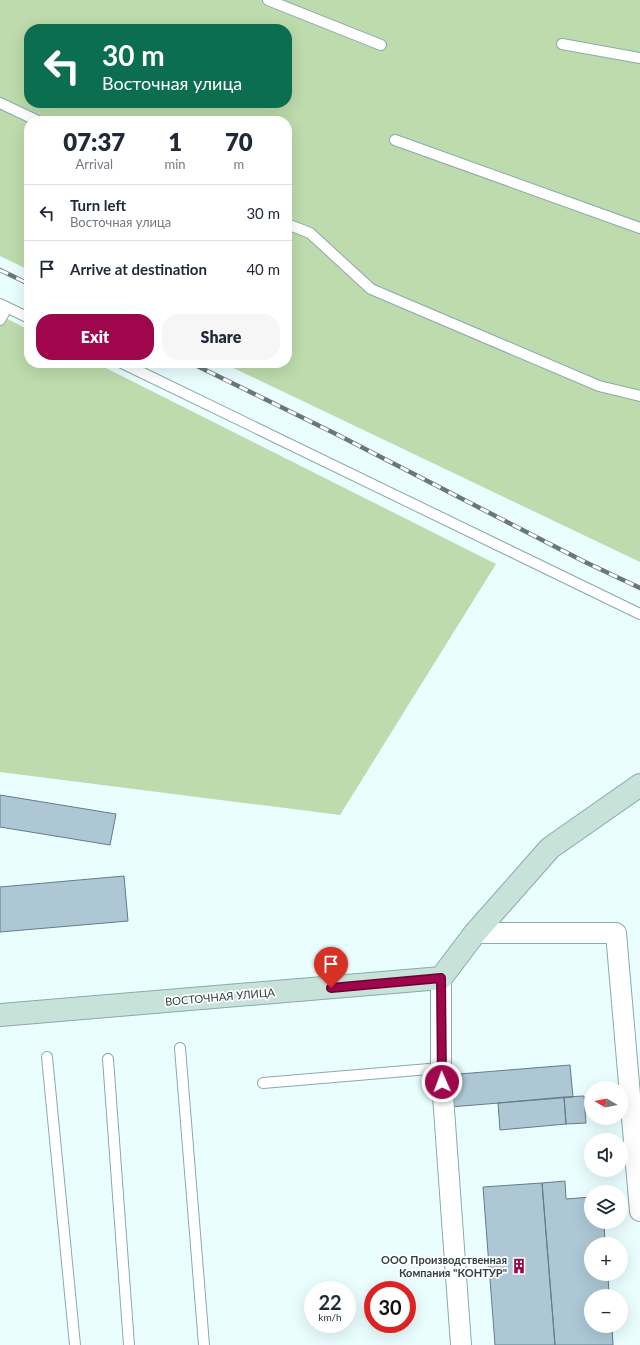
<!DOCTYPE html>
<html lang="en">
<head>
<meta charset="utf-8">
<style>
  body { margin:0; font-family:Lato,sans-serif; background:#f6f6f7; color:#1f2937; height:100vh; display:flex; flex-direction:column; font-size:15px; white-space:nowrap }
  * { box-sizing:border-box; margin:0 }
  p { font-size:13px; color:#747a83 }
  .icon { flex:none; width:22px; height:22px; fill:none; stroke:currentColor; stroke-width:2; stroke-linecap:round; stroke-linejoin:round }
  .map { position:relative; flex:1; overflow:hidden }
  .panel { position:absolute; left:24px; top:116px; width:268px; height:252px; display:flex; flex-direction:column; background:#fff; border-radius:16px; box-shadow:0 4px 16px #0002 }
  .panel>* { flex:none }
  .hud { position:absolute; left:24px; top:24px; width:268px; height:84px; border-radius:16px; box-shadow:0 4px 16px #0002; background:#0b6e4f; color:#fff; overflow:hidden }
  .needle { width:26px; rotate:280deg }
  .buttons { position:absolute; left:584px; top:1081px; display:grid; gap:8px }
  .buttons a { display:grid; place-items:center; width:44px; height:44px; border-radius:50%; background:#fff; box-shadow:0 4px 16px #0002; font-size:20px }
  .speed { position:absolute; left:304px; top:1281px; display:flex; gap:8px; font-size:20px; font-weight:700; text-align:center }
  .speed>* { display:grid; place-content:center; width:52px; height:52px; border-radius:50%; background:#fff; box-shadow:0 4px 16px #0002; line-height:1 }
  .speed small { font-size:10px; font-weight:400 }
  .speed .limit { border:6px solid #d22; background:#fff; color:#111 }
  .pin { position:absolute; display:grid; place-items:center; width:34px; height:34px; color:#fff; margin:-41px -17px; border-radius:50% 50% 50% 0; rotate:-45deg; box-shadow:0 0 4px #0007 }
  .pin .icon { rotate:45deg }
  .me { position:absolute; width:44px; margin:-22px; rotate:358deg; stroke-linejoin:round; filter:drop-shadow(0 0 3px #0008) }
  .turn { display:flex; align-items:center; gap:14px; height:84px; padding:0 12px; font-size:18px }
  .turn .icon { width:52px; height:52px; stroke-width:2.5 }
  .turn b { display:block; font-size:28px; line-height:34px }
  .eta { display:flex; justify-content:space-evenly; align-items:center; height:68px; text-align:center }
  .eta b { font-size:24px; font-weight:800; line-height:28px }
  .button { display:flex; gap:8px; margin-top:auto; padding:8px 12px }
  .button a { flex:1; height:46px; border-radius:16px; background:#9f064c; color:#fff; font-size:16px; font-weight:800; line-height:46px; text-align:center }
  .button a+a { background:#f6f6f7; color:#1f2937 }
  ul { padding:0; list-style:none }
  li { display:flex; align-items:center; gap:12px; height:56px; padding:0 12px; border-top:1px solid #e0e1e3 }
  li div { flex:1 }
  li b { display:block; font-size:15px }
  li em { font-style:normal }
  .map>svg:first-child { display:block }
  .green { fill:#bddbac; fill-rule:evenodd }
  .building { fill:#adc7d5; stroke:#647c8a }
  .lines { fill:none; stroke-linecap:round; stroke-linejoin:round }
  .lane-casing { stroke:#8aaaac; stroke-width:12 }
  .street-casing { stroke:#8aaaac; stroke-width:22 }
  .secondary-casing { stroke:#8aaaac; stroke-width:24 }
  .lane { stroke:#fff; stroke-width:10 }
  .street { stroke:#fff; stroke-width:20 }
  .secondary { stroke:#c7e2d9; stroke-width:22 }
  .rail-casing { stroke:#687778; stroke-width:4.5 }
  .rail { stroke:#fff; stroke-width:3; stroke-dasharray:9; stroke-linecap:butt }
  .route-casing { stroke:#670431; stroke-width:10 }
  .route { stroke:#9f064c; stroke-width:7 }
  .labels { text-anchor:middle; stroke-width:3.5; stroke-linejoin:round; paint-order:stroke }
  .street-label { font-size:11px; fill:#323f40; stroke:#fff }
  .poi-label { font-size:11px; font-weight:bold; fill:#323f40; stroke:#fff; text-anchor:end }
</style>
</head>
<body>
<div class="map">
<svg width="640" height="1345" viewBox="0 0 640 1345">
  <rect width="100%" height="100%" fill="#eafeff"/>
  <!-- green -->
  <path class="green" d="M0,0H640V562L223,363H287V121H29V270L0,256ZM29,29H287V103H29Z
    M0,315L29,330V363H96L496,564L340,815L0,772Z"/>
  <!-- building -->
  <path class="building" d="M0,795L116,814L110,845L0,827Z
    M124,876L128,921L0,932V887Z
    M570,1065L573,1097L450,1107L447,1075Z
    M584,1096L586,1123L566,1124L564,1097Z
    M564,1097L566,1124L500,1130L498,1103Z
    M565,1181L566,1199L591,1197V1222H604L605,1244H591V1274H608L609,1296H591V1326H612L613,1345H555L542,1183Z
    M542,1183L555,1345H495L483,1187Z"/>
  <g class="lines">
    <!-- lane casing -->
    <g class="lane-casing">
      <path id="lane" d="M268,0L381,45
        M562,44L640,58
        M0,103L38,121
        M395,140L640,228
        M287,224L310,233L371,289L599,386L640,396
        M0,304L29,318
        M0,320L7,308
        M122,363L640,614
        M180,1048L204,1345
        M47,1057L75,1345
        M108,1059L129,1345
        M263,1083L441,1068"/>
    </g>
    <!-- street casing -->
    <g class="street-casing">
      <path id="street" d="M475,933H616L640,1211
        M441,978V1068L461,1345"/>
    </g>
    <!-- secondary casing -->
    <g class="secondary-casing">
      <path id="secondary" d="M0,1015L441,978L475,933L550,848L640,785"/>
    </g>
    <!-- lane -->
    <use href="#lane" class="lane"/>
    <!-- street -->
    <use href="#street" class="street"/>
    <!-- secondary -->
    <use href="#secondary" class="secondary"/>
    <!-- rail casing -->
    <g class="rail-casing">
      <path id="rail" d="M0,270L29,284
        M191,363L338,435L585,562L640,588"/>
    </g>
    <!-- rail -->
    <use href="#rail" class="rail"/>
  </g>
  <g class="lines">
    <!-- route casing -->
    <g class="route-casing">
      <path id="route" d="M331,988L441,978L442,1082"/>
    </g>
    <!-- route -->
    <use href="#route" class="route"/>
  </g>
  <!-- icons -->
  <defs>
    <g id="building-bare" transform="scale(1.2)"><path d="M-4-6H4V6H1V3H-1V6H-4ZM-2.5-4.3h1.7v1.8h-1.7ZM.8-4.3h1.7v1.8H.8ZM-2.5-1h1.7V.8h-1.7ZM.8-1h1.7V.8H.8Z" fill="#9f064c" stroke="#fff" stroke-width="2.5" paint-order="stroke"/></g>
  </defs>
  <g fill-rule="evenodd">
    <use href="#building-bare" x="519" y="1266"/>
  </g>
  <g class="labels">
    <!-- street labels -->
    <g class="street-label">
      <text transform="translate(220 997) rotate(-5)" y="4">ВОСТОЧНАЯ УЛИЦА</text>
    </g>
    <!-- poi labels -->
    <g class="poi-label">
      <text x="507" y="1264">ООО Производственная<tspan x="507" dy="13">Компания "КОНТУР"</tspan></text>
    </g>
  </g>
</svg>
<div class="buttons">
<a><svg class="needle" viewBox="-14 -14 28 28"><path d="M0-13l5 13h-10z" fill="#e53935"/><path d="M0 13l5-13h-10z" fill="#747a83"/></svg></a>
<a><svg class="icon" aria-label="sound" viewBox="0 0 24 24"><path d="M4 9h4l5-4v14l-5-4H4zM17 9q2 3 0 6"/></svg></a>
<a><svg class="icon" aria-label="layers" viewBox="0 0 24 24"><path d="M12 4l9 5-9 5-9-5zM3 14l9 5 9-5"/></svg></a>
<a>+</a>
<a>−</a>
</div>
<div class="speed"><div>22<small>km/h</small></div><div class="limit">30</div></div>
<div class="pin" style="left:331px;top:988px;background:#d93025"><svg class="icon" aria-label="arrive" viewBox="0 0 24 24"><path d="M6 21V4h12l-3 4 3 4H6"/></svg></div>
<svg class="me" style="left:442px;top:1082px" viewBox="-20 -20 40 40"><circle r="17" fill="#9f064c" stroke="#fff" stroke-width="3"/><path d="M0-11L8 9 0 5-8 9z" fill="#fff"/></svg>
<div class="hud">
<div class="turn"><svg class="icon" aria-label="left" viewBox="0 0 24 24"><path d="M17 20v-9H6M10 6l-5 5 5 5"/></svg><div><b>30 m</b>Восточная улица</div></div>
</div>
<section class="panel">
<div class="eta">
<div><b>07:37</b><p>Arrival</p></div>
<div><b>1</b><p>min</p></div>
<div><b>70</b><p>m</p></div>
</div>
<ul>
<li><svg class="icon" aria-label="left" viewBox="0 0 24 24"><path d="M17 20v-9H6M10 6l-5 5 5 5"/></svg><div><b>Turn left</b><p>Восточная улица</p></div><em>30 m</em></li>
<li><svg class="icon" aria-label="arrive" viewBox="0 0 24 24"><path d="M6 21V4h12l-3 4 3 4H6"/></svg><div><b>Arrive at destination</b></div><em>40 m</em></li>
</ul>
<div class="button"><a>Exit</a><a>Share</a></div>
</section>
</div>
</body>
</html>
